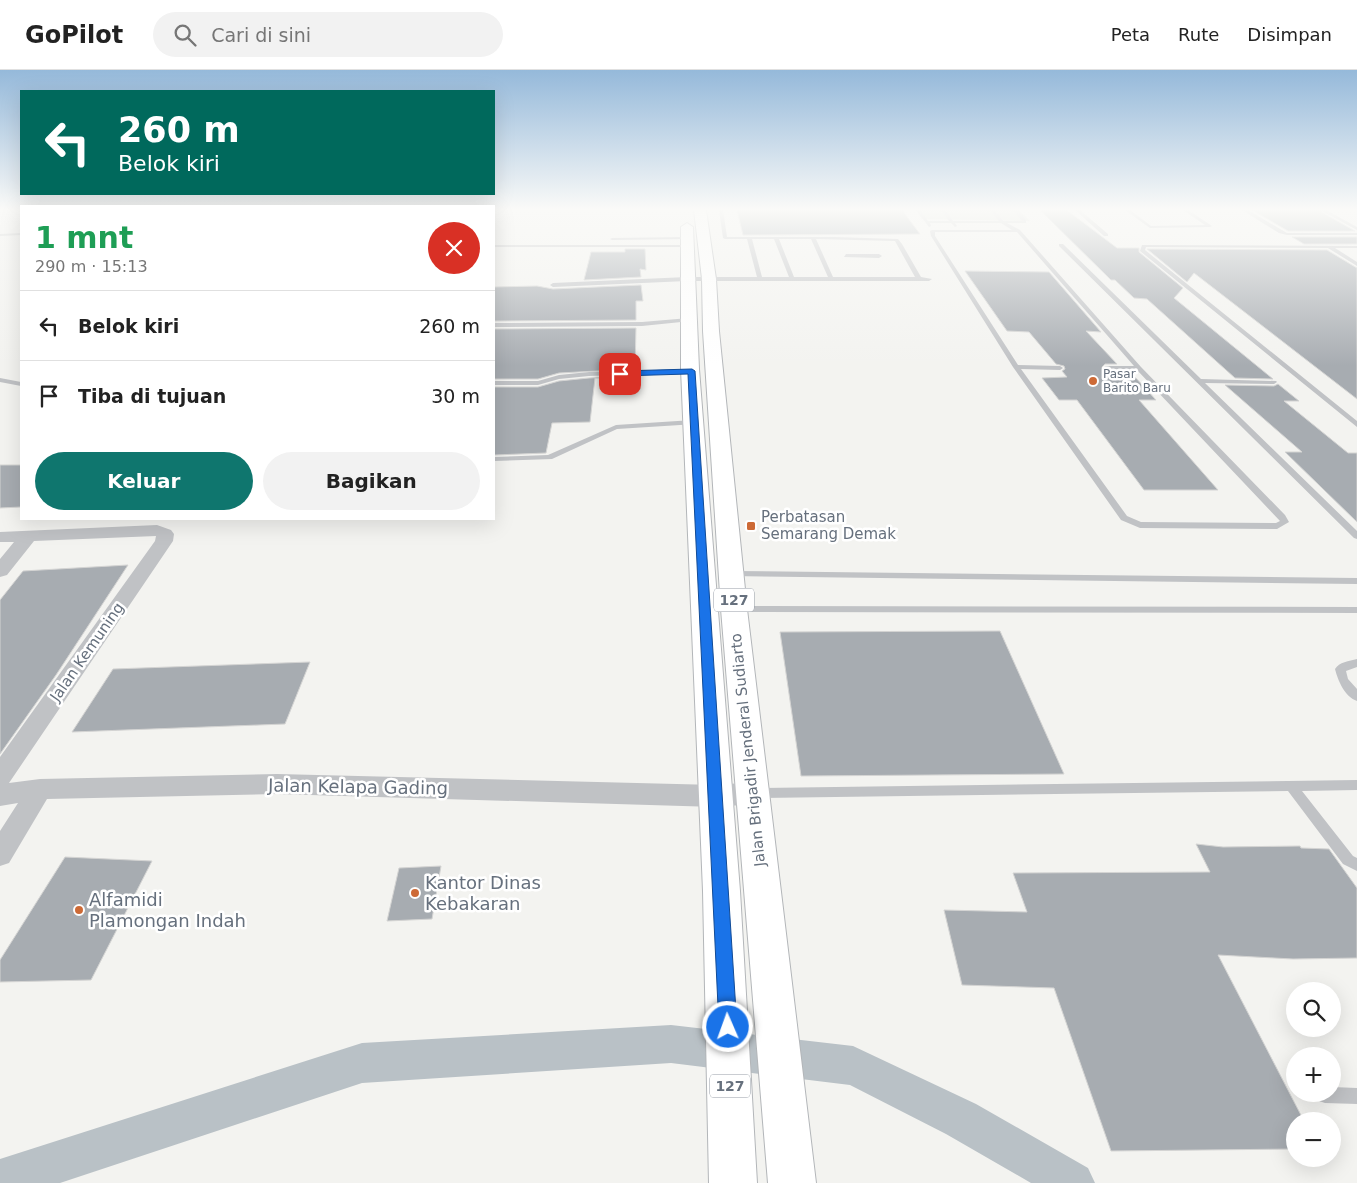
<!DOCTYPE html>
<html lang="id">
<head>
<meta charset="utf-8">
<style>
  body { margin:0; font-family:"DejaVu Sans",sans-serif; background:#f2f2f2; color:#222; height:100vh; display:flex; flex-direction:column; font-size:19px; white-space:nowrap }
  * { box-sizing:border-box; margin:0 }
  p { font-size:16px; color:#767676 }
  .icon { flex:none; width:28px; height:28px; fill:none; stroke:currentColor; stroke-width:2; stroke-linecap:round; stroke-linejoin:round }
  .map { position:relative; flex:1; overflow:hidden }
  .sheet { position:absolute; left:20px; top:135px; width:475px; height:315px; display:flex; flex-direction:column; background:#fff; border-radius:0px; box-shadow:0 5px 20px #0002 }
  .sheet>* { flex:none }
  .hud { position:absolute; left:20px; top:20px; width:475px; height:105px; border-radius:0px; box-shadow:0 5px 20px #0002; background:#00695c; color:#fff; overflow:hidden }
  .tools { position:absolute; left:1286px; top:912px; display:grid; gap:10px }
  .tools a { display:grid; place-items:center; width:55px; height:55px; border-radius:50%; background:#fff; box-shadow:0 5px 20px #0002; font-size:25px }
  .pin { position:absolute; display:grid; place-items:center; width:42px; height:42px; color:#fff; margin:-21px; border-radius:10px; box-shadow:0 2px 8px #0006 }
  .me { position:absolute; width:55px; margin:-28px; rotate:358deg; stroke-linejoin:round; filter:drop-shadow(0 0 4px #0008) }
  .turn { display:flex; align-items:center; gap:18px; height:105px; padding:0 15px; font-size:22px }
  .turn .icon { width:65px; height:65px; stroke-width:2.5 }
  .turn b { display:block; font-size:35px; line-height:42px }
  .round { display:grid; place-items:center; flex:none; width:52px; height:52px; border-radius:26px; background:#f2f2f2 }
  .head { display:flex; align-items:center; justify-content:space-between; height:85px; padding:0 15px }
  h1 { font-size:30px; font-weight:700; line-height:38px; color:#1e9e55 }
  .primary-button { display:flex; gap:10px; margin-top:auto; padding:10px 15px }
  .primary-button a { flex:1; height:58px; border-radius:30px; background:#0f766e; color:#fff; font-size:20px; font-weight:700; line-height:58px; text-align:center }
  .primary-button a+a { background:#f2f2f2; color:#222 }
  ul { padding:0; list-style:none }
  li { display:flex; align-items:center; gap:15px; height:70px; padding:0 15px; border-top:1px solid #e0e0e0 }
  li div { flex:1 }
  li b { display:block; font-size:19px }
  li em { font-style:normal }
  header { display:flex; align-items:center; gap:30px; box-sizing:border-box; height:70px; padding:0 25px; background:#fff; border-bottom:1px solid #e0e0e0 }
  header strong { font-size:24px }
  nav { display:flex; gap:28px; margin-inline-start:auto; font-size:18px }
  .search { width:350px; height:45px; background:#f2f2f2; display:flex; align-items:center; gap:12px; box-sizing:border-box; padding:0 18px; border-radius:28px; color:#767676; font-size:19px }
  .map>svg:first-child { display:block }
  .green { fill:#d4dad1 }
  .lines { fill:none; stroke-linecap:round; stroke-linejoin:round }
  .canal { fill:#b9c1c6; fill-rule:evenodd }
  .building { fill:#a7acb1; stroke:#d4d4d3 }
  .primary-casing { stroke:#b3b6b9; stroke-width:2 }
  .lane { fill:#c0c2c5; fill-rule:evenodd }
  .street { fill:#c0c2c5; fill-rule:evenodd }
  .primary { fill:#fff; fill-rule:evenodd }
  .route { fill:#1a73e8; stroke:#114b97 }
  .poi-dot { fill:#cd6a36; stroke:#fff; stroke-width:2 }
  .labels { text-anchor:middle; stroke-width:5; stroke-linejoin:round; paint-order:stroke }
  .far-poi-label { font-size:12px; fill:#66707d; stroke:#fff; text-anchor:start }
  .shield { fill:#fff; stroke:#949ba4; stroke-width:1 }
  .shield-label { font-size:14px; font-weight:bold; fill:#66707d }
  .poi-label { font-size:15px; fill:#66707d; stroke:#fff; text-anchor:start }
  .street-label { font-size:15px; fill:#66707d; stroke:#fff }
  .near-street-label { font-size:18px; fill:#66707d; stroke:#fff }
  .near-poi-label { font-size:18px; fill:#66707d; stroke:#fff; text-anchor:start }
</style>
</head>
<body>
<header>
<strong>GoPilot</strong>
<div class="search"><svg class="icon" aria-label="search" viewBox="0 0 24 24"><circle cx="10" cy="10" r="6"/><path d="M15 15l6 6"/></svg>Cari di sini</div>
<nav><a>Peta</a><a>Rute</a><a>Disimpan</a></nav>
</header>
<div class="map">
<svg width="1357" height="1113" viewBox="0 0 1357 1113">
  <rect width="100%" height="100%" fill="#f3f3f0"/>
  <!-- green -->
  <path class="green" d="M916,140H1019L1030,151L922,149Z"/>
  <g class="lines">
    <!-- canal -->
    <path class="canal" d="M671,955L853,976L976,1034L1088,1098L1095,1113H1031L946,1064L850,1015L671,993L362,1013L60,1113H0V1089L362,973Z"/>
  </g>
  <!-- building -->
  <path class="building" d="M737,140H902L920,164L743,165Z
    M1252,140H1318L1355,161H1288Z
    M1041,141H1068L1117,178H1139V182L1183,218L1174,228L1273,309L1235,308L1147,229L1134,228L1115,210H1111Z
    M1292,167H1357V174H1304Z
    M625,179H645L646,200L640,199L641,207L584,210L591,182H625Z
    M1147,179L1327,180L1357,198V329L1194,203L1187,212Z
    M965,201L1049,202L1101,262L1086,261L1117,294H1105L1102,297L1103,300L1124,301L1129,307H1135L1156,330H1139L1218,420H1144L1077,330H1059L1042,308L1067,307L1062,301L1065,299L1064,296L1056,294L1029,262L1007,261Z
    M641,215L643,231H636V250L494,251V217L537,216L553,219Z
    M636,258L635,299L559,303L538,309H494V259Z
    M634,306L633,308H595L590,352L552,353L546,383L494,385V317H538L559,311L589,308Z
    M1278,314L1299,331H1284L1348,383H1357V452L1285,382H1302L1225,315L1274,316Z
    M0,395H21V437L0,438Z
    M128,495L56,605L0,684V530L23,501Z
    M1000,561L1064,704L801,706L780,562Z
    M310,592L285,654L72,662L113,599Z
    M1196,774L1223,777L1300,776L1301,778L1329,779L1357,818V888L1293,889L1218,885L1304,1051H1295V1079L1111,1081L1054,918L962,915L944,840L1027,842L1013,803L1210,802Z
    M65,787L152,791L91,910L0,912V890Z
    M441,796L432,849L387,851L399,798Z"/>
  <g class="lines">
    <!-- primary casing -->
    <g class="primary-casing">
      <path id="primary" d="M694,140H706L716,209L719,261L747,539L816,1113H768L721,539L703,261L702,209Z
        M687,153L693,157L699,299L740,821L757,1113H709L703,821L681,299V157Z"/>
    </g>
    <!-- lane -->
    <path class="lane" d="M719,140H723L727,167H834L898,169L902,174L921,207L932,209L929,211H687L553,217L550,215L553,213L687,207H757L747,169H725L723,168ZM752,169H774L789,207H762ZM779,169H811L828,207H794ZM816,169L895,171L915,207H833Z
      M916,140H920L928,151H949L941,140H945L953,151H999L990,140H995L1003,151H1022L1013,140H1018L1026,150V153H1007L1020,160L1141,297L1285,445L1289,452L1277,459L1140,458L1121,450L1013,297L931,166L930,161L932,160H1012L1001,153H955L957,156L955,157L951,153H930L931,156L929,157ZM935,162H1017L1134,296H1106L1104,297V299L1137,300L1280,451L1276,453L1141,452L1127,446L1021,299L1060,300L1063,298L1060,296L1018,295L935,166Z
      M1075,140H1080L1108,164V166H1104Z
      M1125,140H1130L1151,156L1205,155L1183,140H1188L1212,156L1210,157L1150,158Z
      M1242,140H1248L1287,163H1357V165H1287L1279,163Z
      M1320,140H1326L1357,157V160Z
      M21,163V165L0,166V164Z
      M689,167L687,169L612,170L610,169L612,168Z
      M1059,174H1063L1201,309L1276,311L1277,312L1274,314L1205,313L1357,461V469L1354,468L1059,176Z
      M494,175H688L690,176L688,177H494Z
      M1142,175L1357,176V178H1335L1357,192V196L1328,178L1146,177L1145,180L1357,351V357L1140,181Z
      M846,184H879L882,186L879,188L844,187Z
      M689,248L692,250L691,251L642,256L494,257V253L642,252Z
      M692,299L694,300V302L589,306L559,309L538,315H494V311H538L559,305L589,302Z
      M0,308L21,312V316L0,312Z
      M693,350H696V354L617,359L552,389L494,391V387L548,385L616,355Z
      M732,501L1357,508V514L729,506L727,504L729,502Z
      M736,536L1357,537V543L736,542L731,539Z
      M1357,589V597L1346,601L1348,609L1357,619V631C1345,627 1338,611 1335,599C1339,592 1349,591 1357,589Z
      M1357,710V720L1302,721L1353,786L1357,788V801L1343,794L1288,721L757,728L753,727L751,723L753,719L757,718Z
      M1332,1017L1357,1018V1034L1325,1033L1319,1031L1317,1024H1332Z"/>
    <!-- street -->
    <path class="street" d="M157,455L171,460L174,464L173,471L9,713L40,709L277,704L716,715L754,712L763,716L766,723L763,730L754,734L716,737L277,724L47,729L9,793L0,796V761L18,733L0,736V687L155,471L156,466L34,471L7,505L0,507V489L14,472H0V462Z"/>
    <!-- primary -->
    <use href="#primary" class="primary"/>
  </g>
  <!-- sky -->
  <linearGradient id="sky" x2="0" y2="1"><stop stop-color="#95b9da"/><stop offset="0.47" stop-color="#fafaf8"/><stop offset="1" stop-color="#fafaf8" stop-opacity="0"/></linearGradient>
  <rect width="1357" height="296" fill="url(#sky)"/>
  <!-- route -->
  <path class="route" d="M692,299L695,301L737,957L734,963L728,966L722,963L719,957L688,304L620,306L616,304L620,301Z"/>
  <!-- markers -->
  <g class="poi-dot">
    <circle cx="1093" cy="311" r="5"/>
    <rect x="746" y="451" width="10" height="10" rx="2.5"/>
    <circle cx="415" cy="823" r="5"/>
    <circle cx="79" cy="840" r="5"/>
  </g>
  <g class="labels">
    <!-- far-poi labels -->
    <g class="far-poi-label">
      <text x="1103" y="308">Pasar<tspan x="1103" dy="14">Barito Baru</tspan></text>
    </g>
    <!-- shield labels -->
    <g class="shield">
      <rect x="714" y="518.5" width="40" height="23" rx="4"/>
      <rect x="710" y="1004.5" width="40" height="23" rx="4"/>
    </g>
    <g class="shield-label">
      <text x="734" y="535">127</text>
      <text x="730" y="1021">127</text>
    </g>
    <!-- poi labels -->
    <g class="poi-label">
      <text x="761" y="452">Perbatasan<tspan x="761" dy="17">Semarang Demak</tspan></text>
    </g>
    <!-- street labels -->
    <g class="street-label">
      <text transform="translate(87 582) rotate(-55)" y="5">Jalan Kemuning</text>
      <text transform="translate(748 680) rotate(-96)" y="5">Jalan Brigadir Jenderal Sudiarto</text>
    </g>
    <!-- near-street labels -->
    <g class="near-street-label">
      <text transform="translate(358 717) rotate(1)" y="6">Jalan Kelapa Gading</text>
    </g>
    <!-- near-poi labels -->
    <g class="near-poi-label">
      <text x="425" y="819">Kantor Dinas<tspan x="425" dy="21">Kebakaran</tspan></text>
      <text x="89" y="836">Alfamidi<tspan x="89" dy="21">Plamongan Indah</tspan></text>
    </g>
  </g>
</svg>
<div class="tools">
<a><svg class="icon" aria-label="search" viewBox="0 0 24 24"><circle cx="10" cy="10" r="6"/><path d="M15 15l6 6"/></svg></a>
<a>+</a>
<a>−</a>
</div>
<div class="pin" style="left:620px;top:304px;background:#d93025"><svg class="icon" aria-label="arrive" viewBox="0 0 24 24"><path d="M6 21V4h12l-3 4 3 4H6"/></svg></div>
<svg class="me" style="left:728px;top:957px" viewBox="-20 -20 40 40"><circle r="17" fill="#1a73e8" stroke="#fff" stroke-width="3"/><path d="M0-11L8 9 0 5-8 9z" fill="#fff"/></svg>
<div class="hud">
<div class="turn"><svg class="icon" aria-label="left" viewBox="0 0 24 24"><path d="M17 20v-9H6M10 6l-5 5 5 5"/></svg><div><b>260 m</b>Belok kiri</div></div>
</div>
<section class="sheet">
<div class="head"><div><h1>1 mnt</h1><p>290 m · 15:13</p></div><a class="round" style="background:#d93025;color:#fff"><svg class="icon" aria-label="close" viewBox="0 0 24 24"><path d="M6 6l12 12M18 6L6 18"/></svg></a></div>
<ul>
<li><svg class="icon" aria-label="left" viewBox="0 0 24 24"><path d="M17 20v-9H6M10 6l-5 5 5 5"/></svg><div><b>Belok kiri</b></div><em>260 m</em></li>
<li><svg class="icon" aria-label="arrive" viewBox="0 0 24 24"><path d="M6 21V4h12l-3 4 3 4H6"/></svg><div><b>Tiba di tujuan</b></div><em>30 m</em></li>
</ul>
<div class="primary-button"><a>Keluar</a><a>Bagikan</a></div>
</section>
</div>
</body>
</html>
